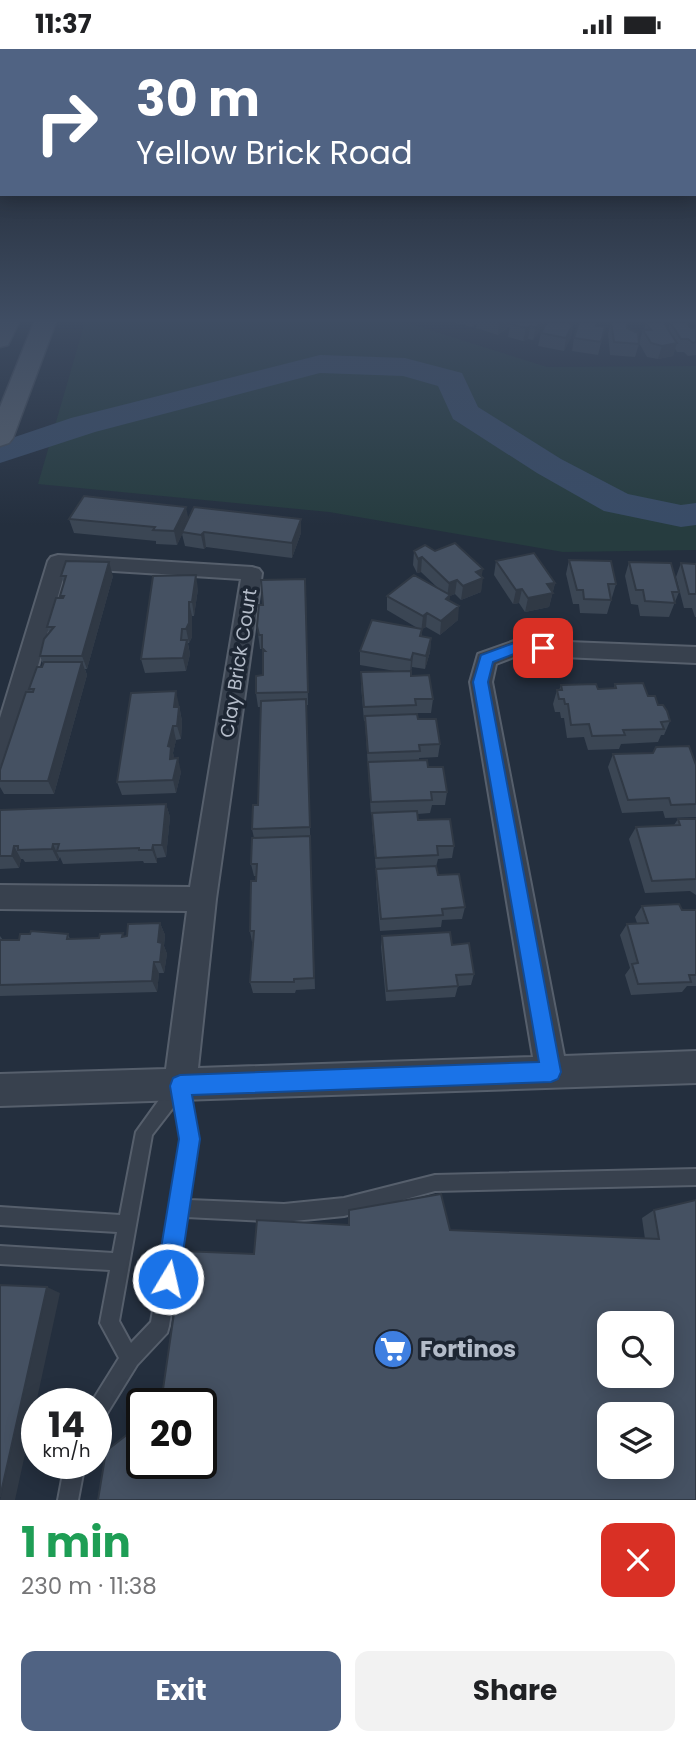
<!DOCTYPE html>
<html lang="en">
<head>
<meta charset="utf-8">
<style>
  body { margin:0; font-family:Poppins,sans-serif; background:#f2f2f2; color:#202124; height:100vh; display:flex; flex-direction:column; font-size:26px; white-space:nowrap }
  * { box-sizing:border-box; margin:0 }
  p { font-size:23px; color:#757577 }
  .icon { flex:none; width:38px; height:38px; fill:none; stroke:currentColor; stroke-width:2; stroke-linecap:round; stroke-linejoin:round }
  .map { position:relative; height:1451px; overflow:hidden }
  .details { display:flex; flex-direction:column; background:#fff; flex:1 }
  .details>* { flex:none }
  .hud { position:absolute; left:0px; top:0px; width:696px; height:147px; box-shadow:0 4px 18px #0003; background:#506383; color:#fff; overflow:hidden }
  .tools { position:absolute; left:597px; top:1262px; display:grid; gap:14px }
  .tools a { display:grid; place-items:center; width:77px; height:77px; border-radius:14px; background:#fff; box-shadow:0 4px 18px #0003; font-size:35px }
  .speed { position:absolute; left:21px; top:1339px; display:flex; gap:14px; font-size:35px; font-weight:700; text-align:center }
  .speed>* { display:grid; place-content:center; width:91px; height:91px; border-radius:50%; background:#fff; box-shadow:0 4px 18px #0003; line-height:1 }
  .speed small { font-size:18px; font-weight:400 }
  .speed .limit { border:4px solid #111; border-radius:10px; background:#fff; color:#111 }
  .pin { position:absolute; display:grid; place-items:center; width:60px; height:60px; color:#fff; margin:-30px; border-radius:14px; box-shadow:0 4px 10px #0006 }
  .me { position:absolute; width:77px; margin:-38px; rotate:9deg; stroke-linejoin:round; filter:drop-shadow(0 0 5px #0008) }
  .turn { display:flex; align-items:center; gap:24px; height:147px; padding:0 21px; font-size:32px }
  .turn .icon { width:91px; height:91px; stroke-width:2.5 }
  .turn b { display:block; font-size:49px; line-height:60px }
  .round { display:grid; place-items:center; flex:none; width:74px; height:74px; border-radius:14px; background:#f2f2f2 }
  .summary { display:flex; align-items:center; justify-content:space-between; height:119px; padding:0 21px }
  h1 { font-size:42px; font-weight:700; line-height:52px; color:#1e9e55 }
  .action { display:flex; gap:14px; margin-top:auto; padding:14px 21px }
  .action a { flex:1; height:80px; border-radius:14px; background:#506383; color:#fff; font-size:28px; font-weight:700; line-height:80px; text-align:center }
  .action a+a { background:#f2f2f2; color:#202124 }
  .status { display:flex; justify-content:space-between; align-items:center; height:49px; padding:0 35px; background:#fff; direction:ltr }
  .status svg { height:19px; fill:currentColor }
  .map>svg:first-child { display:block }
  .green { fill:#263c3f }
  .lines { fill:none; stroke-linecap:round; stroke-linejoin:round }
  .river { fill:#394c67; fill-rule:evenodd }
  .lane-casing { stroke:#565f6c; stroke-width:4 }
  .street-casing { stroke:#565f6c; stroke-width:4 }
  .primary-casing { stroke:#414a57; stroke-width:3 }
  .lane { fill:#38414e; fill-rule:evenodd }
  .street { fill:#38414e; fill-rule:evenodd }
  .primary { fill:#56606e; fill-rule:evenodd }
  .wall { fill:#3b4654 }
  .shaded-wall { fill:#303945 }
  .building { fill:#455162; stroke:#303945; stroke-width:2; fill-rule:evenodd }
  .route { fill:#1a73e8; stroke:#114b97; stroke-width:2 }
  .labels { text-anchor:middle; stroke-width:7; stroke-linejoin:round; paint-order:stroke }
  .street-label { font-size:19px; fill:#b4bcc9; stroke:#1d2633 }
  .near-poi-label { font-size:23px; font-weight:bold; fill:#b4bcc9; stroke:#1d2633; text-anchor:start }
</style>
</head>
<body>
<div class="status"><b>11:37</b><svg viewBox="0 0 49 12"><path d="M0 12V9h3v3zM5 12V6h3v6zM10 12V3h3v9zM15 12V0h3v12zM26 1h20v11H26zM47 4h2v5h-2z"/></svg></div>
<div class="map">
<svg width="696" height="1451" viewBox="0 0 696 1451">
  <rect width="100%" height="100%" fill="#242f3e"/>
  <!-- green -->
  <path class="green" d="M85,273H404L547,318L696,317V501L563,503L329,463L38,435Z"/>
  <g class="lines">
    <!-- river -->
    <path class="river" d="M320,306L405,309L462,324L478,358L561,410L628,445L681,456L696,454V476L681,478L604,462L537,424L453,370L438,337L403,327L320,324L95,383L0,414V393L71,369Z"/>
    <!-- lane casing -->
    <g class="lane-casing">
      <path id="lane" d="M180,1028L186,1030L188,1036L198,1090L189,1151L284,1155L344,1149L435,1126L696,1120V1136L435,1142L344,1167L284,1173L186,1168L169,1277L167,1284L137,1316L103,1371L96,1374V1354H91L119,1309L100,1274L110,1221L0,1215V1197L113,1204L117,1183L0,1176V1158L120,1166L136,1083L174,1030ZM176,1055L182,1090L151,1273L131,1294L119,1272L152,1086Z
        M65,1414H85L78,1451H58Z"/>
    </g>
    <!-- street casing -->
    <g class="street-casing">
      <path id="street" d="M58,506L252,518L259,520L262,524L216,850L198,1019L533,1008L470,633L478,605L517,591L696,598V614L519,606L496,615L492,633L564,1007L696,1002V1034L0,1057V1025L166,1020L187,862L0,860V836L190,838L241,530L66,519L12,708L9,715L0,717V669L48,512L51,508Z"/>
    </g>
    <!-- primary casing -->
    <g class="primary-casing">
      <path id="primary" d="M0,273H19L8,296L0,298Z
        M34,273H56L13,389L9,394L0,397V358Z"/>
    </g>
    <!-- lane -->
    <use href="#lane" class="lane"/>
    <!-- street -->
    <use href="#street" class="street"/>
    <!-- primary -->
    <use href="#primary" class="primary"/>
  </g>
  <!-- wall -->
  <path class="wall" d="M453,273H545L533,291L528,290L523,292L508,288L510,277L498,286L476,279L477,274L472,278Z
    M611,273L639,295L635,308L610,306L608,285Z
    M670,273L696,279V306L688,307L684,303H677L675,300L673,307L658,310L647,308L639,294L643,281H644L646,274L668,280Z
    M573,275L571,288L564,302L538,297L541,284Z
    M596,277L605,278L598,306L572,302L574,289Z
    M69,470H301V484L292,509L206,498L204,500L185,497L182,485L177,496L156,495V492L74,484Z
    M414,502H435L482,528L481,543L461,551L455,545L450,547L449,551L458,571L440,586L426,578L422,580V588L431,589L430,603L425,620L412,618L411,622V627L433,650L431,664H415V665L418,670L440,695L438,708L419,709V711L428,718L447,743L445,756H432L430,764L418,765V771L454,797L452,809L438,810L436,818L438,826L465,858L462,870L442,871L441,878L380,882L376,833V821L372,776V766H371L365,672H364L361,637V623L395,622L360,616V602L419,580L387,561V547L439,540L421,523L417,524L413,516Z
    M569,511L616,535L607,565L580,564L579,555H573L566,525Z
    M496,512L555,534L549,558L525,563L519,554L513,555L494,526Z
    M629,513L679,543L669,568L640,567L638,556L631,555L625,527Z
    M681,514L696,515V568H695L692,559H684L676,528Z
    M61,527H113L87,620H85L87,626L54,745H4L0,738V721L31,643L29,640L43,615L40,607L49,584L47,578L61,549L60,547L64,535Z
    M198,540L194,567H192V588L189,594H188L190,605L186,622L145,624L141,610Z
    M306,544L308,656H306L315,940L296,941L295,944H253L250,933L253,893H252L250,882L256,827H254L251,815L254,789L252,780L258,756L261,658H258L256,644L263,626L262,600H260L257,577L263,556Z
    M615,635L648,647L658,656L670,672L664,686H661L658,693L621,695L619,700L588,701L584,688L567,689L564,669H561L560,663H555L553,655L557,641H559L561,636L598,640L614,639Z
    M179,656L182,672L181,690L176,691L173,704L174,709L181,723L176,744L122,746L117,733Z
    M613,705L696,716V768L665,769L663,762L622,764L608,718Z
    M166,755L170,768L166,808L157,809V814H144L143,812L63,815L60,808L58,812L25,813L23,810H21L19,819L0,820V761Z
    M678,770H696V846L690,842L645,844L629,790L636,778L674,776Z
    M642,857L682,861H696V937H687L682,943L631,946L625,926L630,919L620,886L627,875L637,874L635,868Z
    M160,874L165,886L164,897L167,905L164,924H159L157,943L0,947V887L3,891H19L68,885L70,890L125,887Z
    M382,887L452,896L474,925L471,936L458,937L455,948L386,952L381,898Z
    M696,1151V1451L142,1414L254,1205L450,1181L645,1190L642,1169L654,1161Z"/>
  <!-- shaded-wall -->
  <path class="shaded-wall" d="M499,273H513L498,286Z
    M540,273H545V276L533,291L536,278Z
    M573,275L571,288L564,302L566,289Z
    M530,277L528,290L523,292L526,279Z
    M677,294L673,307L658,310L662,297Z
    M186,458L189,472L177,496L174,482Z
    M301,470V484L292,509V494Z
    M204,483L206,498L204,500L201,486Z
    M422,508L421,523L417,524L418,510Z
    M109,513L113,527L87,620L82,607Z
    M483,520L481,530L483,529L481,543L461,551L463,537L476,523Z
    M196,526L198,540L194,567L192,553Z
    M457,531L455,545L450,547L448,560L446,550L447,548L449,534Z
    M555,534L549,558L525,563L528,549L547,535Z
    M522,540L519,554L513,555L516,541Z
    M189,553L192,567V588L189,594L186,580Z
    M459,557L458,571L440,586L441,572Z
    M427,564L426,578L422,580L421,594L419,601L423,567Z
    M431,589L430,603L425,620L426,607Z
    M187,591L190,605L186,622L183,609Z
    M413,604L412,618L410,625L411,611Z
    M82,613L87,626L54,745L48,732Z
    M176,642L179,656L177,672L174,658Z
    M179,658L182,672L181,690L177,677Z
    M173,677L176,691L173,704L175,711L173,723L168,697Z
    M178,709L181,723L176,744L173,731Z
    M166,755L170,768L166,808L162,796Z
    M53,795L59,808L58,812L52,800Z
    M153,796L157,809V814L152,801Z
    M14,797L21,810L19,819L12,807Z
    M160,874L165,886L164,897L167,905L164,924L160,913L158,893Z
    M154,913L159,924L157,943L152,932Z
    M47,1238L60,1244L15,1451H0Z"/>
  <!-- building -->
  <path class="building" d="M512,273H540L536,278L530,277L526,279L510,275Z
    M547,273H565L573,275L566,289L541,284Z
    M579,273H597L596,277L605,278L601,293L574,289Z
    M611,273H627V279L638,284L639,295L614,293Z
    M663,273L677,294L662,297L651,294L643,281H651L646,274Z
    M670,273H686L691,279H696V293L693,294L688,290H681Z
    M84,447L186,458L174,482L153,481L155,478L69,470Z
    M194,458L301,470L292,494L204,483L201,486L182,483Z
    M455,494L483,520L476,523L483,529L463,537L457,531L449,534L422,508L418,510L414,502L425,496L435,502Z
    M534,504L555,534L547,535L553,544L528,549L522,540L516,541L496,512Z
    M569,511L611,512L616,535H608L611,551L584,550L583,541H577Z
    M66,512L109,513L82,607H40L44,590L54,578H47L56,549H63L64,547H60L66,527H61Z
    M629,513L671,514L679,543H672L675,554L645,552L643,541H636Z
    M681,514L696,515V545H689Z
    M196,526L192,553H189V574L186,580H182L181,591H187L183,609L141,610L153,527Z
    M414,526L450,546L446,550L459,557L441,572L427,564L423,567L387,547Z
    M305,530L308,643L256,644V627L263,626V602H265L262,599V586H259L257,577L259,556H263L261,531Z
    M372,571L422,580L420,587L431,589L426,607L413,604L411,611L360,602Z
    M44,613H82L48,732H0V721L26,643H33L34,640H29L37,618H42Z
    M411,622V627L429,626L433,650H415L416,656L364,658L361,623Z
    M643,634L648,647H655L658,656H663L667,662L670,672L661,673L664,680L623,681L625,686L592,687L589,675L571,676L568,655H565L564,650H559L557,641H562L561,636L596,635L598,640L616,639L615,635Z
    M176,642L174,658H179L177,677H173L168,697L171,698L170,710L178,709L173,731L117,733L131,644Z
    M306,650L310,778L252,780L253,756H258L261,652Z
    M417,665L418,670H436L440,695L419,696L420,702L368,704L365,667Z
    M689,697L696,716V755L671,756L669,749L628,751L613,705L653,704L656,698Z
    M427,711L428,718H443L447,743H431L432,751L371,753L368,713Z
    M166,755L162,796H153L152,801H139V799L57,802L59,795H53L52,800L18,801V797H14L12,807H0V761Z
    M417,762L418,771L450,770L454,797H437L438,806L376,809L372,764Z
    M678,770H696V830L652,832L636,778L680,776Z
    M310,787L314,929L294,930V933H250L254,882H250L251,832H256L257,815H251L252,789Z
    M436,817L438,826L459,825L465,858L442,860L443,866L381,870L376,820Z
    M679,855L682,861H696V926H689L691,933L638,935L632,915L638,914L627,875L648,874L642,857Z
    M160,874L158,893L162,894L160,913H154L152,932L0,936V891H19L20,885H30L31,882L68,885L67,890L99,889L100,885L123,884L122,888L127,887L128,875Z
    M450,883L452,896L469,894L474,925L456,926L458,937L387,942L382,887Z
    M441,1145L450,1181L659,1190L654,1161L696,1151V1451H98L106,1402L133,1381H142V1414H201V1354H161L183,1202L254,1205L257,1171L349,1176V1161ZM609,1274H662V1326H609ZM609,1365H662V1418H609Z
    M0,1236L47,1238L0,1448Z"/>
  <!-- sky -->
  <linearGradient id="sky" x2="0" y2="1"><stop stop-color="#141a22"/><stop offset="0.57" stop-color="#3f4d63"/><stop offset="1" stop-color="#3f4d63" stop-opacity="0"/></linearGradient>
  <rect width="696" height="476" fill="url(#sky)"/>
  <!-- route -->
  <path class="route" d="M517,593L543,594L550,599L543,604L519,603L493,613L488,633L561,1023L558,1030L551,1033L192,1046L200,1090L179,1230L176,1238L168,1241L159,1238L156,1230L179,1090L170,1037L173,1029L180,1026L539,1013L473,633L481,606Z"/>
  <!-- icons -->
  <defs>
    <g id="supermarket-disc" transform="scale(2.0125)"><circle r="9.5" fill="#3f7fe0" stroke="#1d2633"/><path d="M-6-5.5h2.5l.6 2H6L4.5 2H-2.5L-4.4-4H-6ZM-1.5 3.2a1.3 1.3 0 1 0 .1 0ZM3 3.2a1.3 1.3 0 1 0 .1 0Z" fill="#fff"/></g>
  </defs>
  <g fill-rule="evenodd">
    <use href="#supermarket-disc" x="393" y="1300"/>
  </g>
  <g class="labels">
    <!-- street labels -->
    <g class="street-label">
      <text transform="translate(238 614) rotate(-81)" y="7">Clay Brick Court</text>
    </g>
    <!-- near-poi labels -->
    <g class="near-poi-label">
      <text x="420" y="1308">Fortinos</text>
    </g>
  </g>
</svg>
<div class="tools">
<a><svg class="icon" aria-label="search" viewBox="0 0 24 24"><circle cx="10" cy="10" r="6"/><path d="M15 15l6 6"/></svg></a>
<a><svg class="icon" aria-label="layers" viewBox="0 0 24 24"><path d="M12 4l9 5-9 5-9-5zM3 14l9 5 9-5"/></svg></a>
</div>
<div class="speed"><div>14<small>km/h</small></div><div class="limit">20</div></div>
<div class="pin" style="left:543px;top:599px;background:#d93025"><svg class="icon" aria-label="arrive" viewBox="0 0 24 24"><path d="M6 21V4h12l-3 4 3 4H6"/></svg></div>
<svg class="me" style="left:168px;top:1230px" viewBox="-20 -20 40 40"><circle r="17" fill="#1a73e8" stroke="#fff" stroke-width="3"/><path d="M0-11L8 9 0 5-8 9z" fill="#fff"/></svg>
<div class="hud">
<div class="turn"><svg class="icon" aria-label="right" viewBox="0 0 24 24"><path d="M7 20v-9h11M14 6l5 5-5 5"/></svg><div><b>30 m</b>Yellow Brick Road</div></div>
</div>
</div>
<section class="details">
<div class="summary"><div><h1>1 min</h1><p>230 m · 11:38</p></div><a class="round" style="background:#d93025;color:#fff"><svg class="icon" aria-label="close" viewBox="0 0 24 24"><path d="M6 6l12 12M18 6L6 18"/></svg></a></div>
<div class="action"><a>Exit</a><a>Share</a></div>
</section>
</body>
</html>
